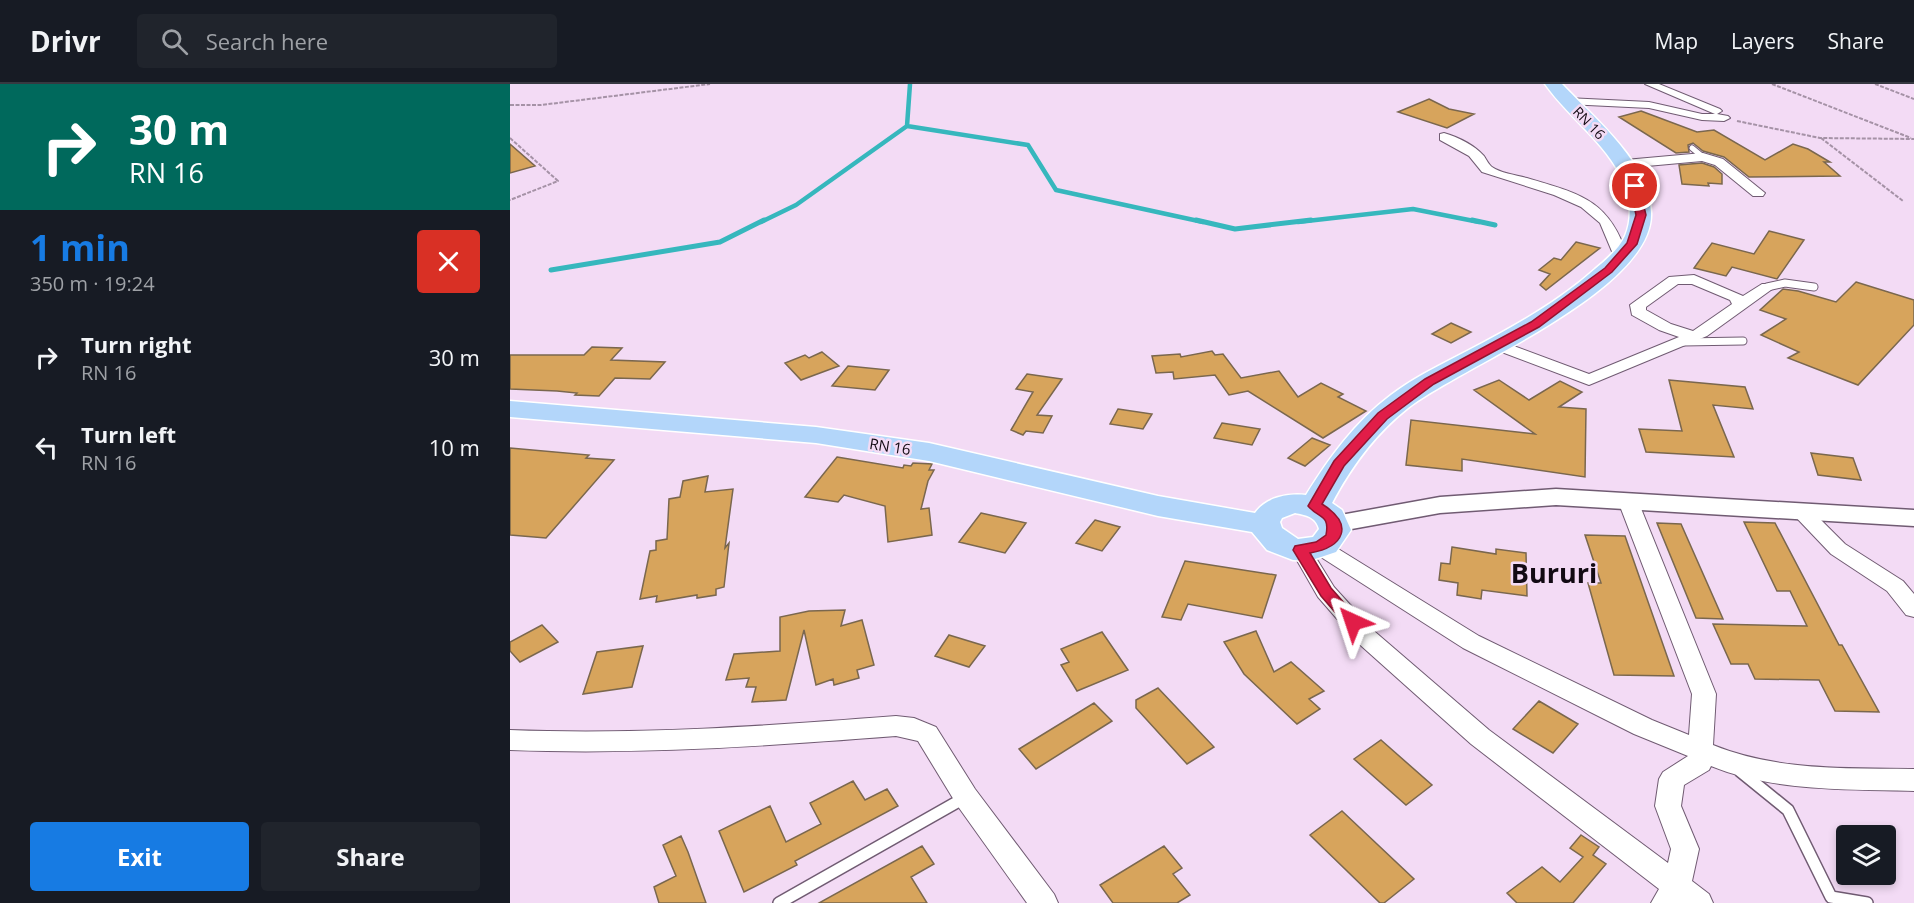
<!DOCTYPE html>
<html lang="en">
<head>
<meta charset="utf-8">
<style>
  body { margin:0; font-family:"Open Sans",sans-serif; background:#20242c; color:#f1f3f6; height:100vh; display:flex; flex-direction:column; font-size:22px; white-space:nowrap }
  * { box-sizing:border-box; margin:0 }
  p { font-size:20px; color:#9ea1a6 }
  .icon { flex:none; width:33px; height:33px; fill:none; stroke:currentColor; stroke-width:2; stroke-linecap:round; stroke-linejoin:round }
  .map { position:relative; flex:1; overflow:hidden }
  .panel { display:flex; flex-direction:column; background:#171b24; width:510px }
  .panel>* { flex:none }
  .top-card { background:#00695c; color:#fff; overflow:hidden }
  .fabs { position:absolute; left:1326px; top:741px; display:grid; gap:12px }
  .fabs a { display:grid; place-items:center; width:60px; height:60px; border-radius:6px; background:#171b24; box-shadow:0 3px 9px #0003; font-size:30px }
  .pin { position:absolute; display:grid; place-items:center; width:51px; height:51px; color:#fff; margin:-26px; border:3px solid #fff; border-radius:50%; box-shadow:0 2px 6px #0007 }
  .me { position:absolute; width:66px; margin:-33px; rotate:318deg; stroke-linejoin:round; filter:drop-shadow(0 0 4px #0008) }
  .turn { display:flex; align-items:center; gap:21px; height:126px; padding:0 30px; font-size:27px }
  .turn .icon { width:78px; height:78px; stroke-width:2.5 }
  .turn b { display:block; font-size:42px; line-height:51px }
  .round { display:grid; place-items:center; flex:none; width:63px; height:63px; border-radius:6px; background:#20242c }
  .summary { display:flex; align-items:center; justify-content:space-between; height:102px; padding:0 30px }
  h1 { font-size:36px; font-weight:700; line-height:45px; color:#177be3 }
  .button { display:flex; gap:12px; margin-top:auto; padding:12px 30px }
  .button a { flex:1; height:69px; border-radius:6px; background:#177be3; color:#fff; font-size:24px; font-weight:700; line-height:69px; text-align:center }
  .button a+a { background:#20242c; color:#f1f3f6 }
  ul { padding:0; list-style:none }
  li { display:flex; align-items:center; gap:18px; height:90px; padding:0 30px }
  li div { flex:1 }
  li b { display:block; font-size:22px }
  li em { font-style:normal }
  header { display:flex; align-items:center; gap:36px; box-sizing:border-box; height:84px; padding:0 30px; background:#171b24; border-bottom:2px solid #363941 }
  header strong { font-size:28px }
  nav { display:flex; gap:33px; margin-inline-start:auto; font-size:21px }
  .search { width:420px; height:54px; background:#20242c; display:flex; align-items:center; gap:15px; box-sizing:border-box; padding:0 21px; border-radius:6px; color:#9ea1a6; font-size:22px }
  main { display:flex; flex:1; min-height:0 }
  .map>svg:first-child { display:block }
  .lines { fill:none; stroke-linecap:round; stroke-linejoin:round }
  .stream-far1 { stroke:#36b7bd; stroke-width:4.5 }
  .stream { stroke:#36b7bd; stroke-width:5 }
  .building { fill:#d7a45c; stroke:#7a674e; stroke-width:1.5 }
  .service-far2-casing { stroke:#705b72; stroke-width:7 }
  .service-far1-casing { stroke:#705b72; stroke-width:9 }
  .service-casing { stroke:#705b72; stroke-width:14 }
  .minor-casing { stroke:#705b72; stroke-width:2 }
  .tertiary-casing { stroke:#705b72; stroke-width:3 }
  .primary-casing { stroke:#fff; stroke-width:3 }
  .path { stroke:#a592a6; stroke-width:2; stroke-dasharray:4 1.5; stroke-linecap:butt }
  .service-far2 { stroke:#fff; stroke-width:5 }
  .service-far1 { stroke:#fff; stroke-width:7 }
  .service { stroke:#fff; stroke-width:11 }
  .minor { fill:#fff; fill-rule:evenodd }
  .tertiary { fill:#fff; fill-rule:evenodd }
  .primary { fill:#b3d6fa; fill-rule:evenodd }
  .route { fill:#e11d48; stroke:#92132f; stroke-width:1.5 }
  .labels { text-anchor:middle; stroke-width:5; stroke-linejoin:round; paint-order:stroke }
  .far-street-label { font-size:14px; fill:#120a13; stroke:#f3dbf5 }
  .street-label { font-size:15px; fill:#120a13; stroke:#f3dbf5 }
  .town-label { font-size:27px; font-weight:bold; fill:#120a13; stroke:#f3dbf5 }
</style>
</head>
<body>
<header>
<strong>Drivr</strong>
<div class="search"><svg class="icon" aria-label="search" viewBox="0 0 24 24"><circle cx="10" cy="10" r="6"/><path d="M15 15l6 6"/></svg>Search here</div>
<nav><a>Map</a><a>Layers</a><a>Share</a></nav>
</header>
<main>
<section class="panel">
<div class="top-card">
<div class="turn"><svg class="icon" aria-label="right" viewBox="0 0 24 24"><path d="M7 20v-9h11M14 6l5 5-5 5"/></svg><div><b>30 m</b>RN 16</div></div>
</div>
<div class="summary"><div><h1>1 min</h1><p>350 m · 19:24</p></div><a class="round" style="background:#d93025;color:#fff"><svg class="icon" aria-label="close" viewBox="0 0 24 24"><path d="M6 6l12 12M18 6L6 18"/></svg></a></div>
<ul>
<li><svg class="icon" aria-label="right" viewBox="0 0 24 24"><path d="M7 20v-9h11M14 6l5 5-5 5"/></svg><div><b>Turn right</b><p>RN 16</p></div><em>30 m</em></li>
<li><svg class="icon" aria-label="left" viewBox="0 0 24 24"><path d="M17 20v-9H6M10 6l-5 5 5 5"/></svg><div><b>Turn left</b><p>RN 16</p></div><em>10 m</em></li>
</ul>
<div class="button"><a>Exit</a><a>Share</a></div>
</section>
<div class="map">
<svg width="1404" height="819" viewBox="0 0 1404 819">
  <rect width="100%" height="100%" fill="#f3dbf5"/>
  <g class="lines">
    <!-- stream-far1 -->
    <path class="stream-far1" d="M400,0L397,42L518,61L546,106L693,138
      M251,138L286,121L397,42
      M788,138L903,125L969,138"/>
    <!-- stream -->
    <path class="stream" d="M686,136L725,145L801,136
      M962,136L985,141
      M41,186L210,158L254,136"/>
  </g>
  <!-- building -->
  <path class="building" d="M919,15L939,25L964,30L937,44L888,28Z
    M1131,27L1187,48L1204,46L1255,76L1283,60L1298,65L1320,78H1314L1330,92L1239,93L1214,73L1193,67L1183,59L1178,61L1179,68L1166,69L1109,33Z
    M0,60L25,82L0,89Z
    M1192,79L1204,83L1212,90V100L1198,99L1199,102L1172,100L1169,81Z
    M1259,147L1294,156L1267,195L1222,183L1216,192L1184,184L1202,159L1244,170Z
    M1066,158L1090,164L1036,206L1030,201L1040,190L1029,186L1044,174L1051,176Z
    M1346,198L1404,216V241L1348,301L1278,274L1289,268L1251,251L1276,235L1250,226L1273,205L1288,207L1326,218Z
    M941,239L961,248L941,259L922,250Z
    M82,263L112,264L101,276L155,278L140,295L105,294L89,312L65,311L67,309L47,307L0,305V271H74Z
    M702,267L705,271L713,270L731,294L769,287L788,313L811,299L833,310L828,313L856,327L813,354L738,307L719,311L705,291L664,295L663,288L646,289L642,272L670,270L671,273Z
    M312,268L329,282L291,296L275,279L295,271L299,274Z
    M338,282L379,286L365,306L322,302Z
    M517,290L552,295L527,331L542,332L533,349L516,347L513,351L501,346L523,308L506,305Z
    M989,296L1019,316L1050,297L1072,308L1049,323L1076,325L1075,393L952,375V387L896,381L901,336L1025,350L964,306Z
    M1159,296L1235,303L1243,325L1203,321L1224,373L1136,368L1129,345L1172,347Z
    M608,325L642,330L633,345L600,340Z
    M712,339L750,345L742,361L704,354Z
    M802,354L820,361L795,382L778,374Z
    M0,364L79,371L76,374L104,376L36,454L0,451Z
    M1301,369L1343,374L1351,396L1308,391Z
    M327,373L393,384L394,381L401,382L403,379L422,380L419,386H424L418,397L411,425L419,424L422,451L378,458L375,422L334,411L328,418L295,413Z
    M198,392L195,408L223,405L215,464L219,459L214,503L206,505V511L187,514V511L146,518L147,512L130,515L140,467L146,466V457L157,455L159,415L170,413L173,397Z
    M471,429L516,439L495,469L449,458Z
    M585,436L610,443L592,467L566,459Z
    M1234,438L1265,439L1329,561H1332L1369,628L1325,627L1309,596L1245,595L1238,580H1221L1203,540L1297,542L1280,507H1267Z
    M1147,439L1171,440L1213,535L1186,534Z
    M1075,451L1115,452L1164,592L1104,591L1078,499H1091Z
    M942,463L986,470V465L1016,469L1017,512L972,506L971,515L947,511L948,499L929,496L931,479L940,480Z
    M675,477L766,491L752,534L678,520L671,536L652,533Z
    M335,526L331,542L352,536L364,581L347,586L349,594L324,601L323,595L306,601L294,546L276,616L242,618L246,603H236L239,594L216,596L224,570L270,567V533L299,527Z
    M32,541L48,558L10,578L0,567V558Z
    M746,547L764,588L781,578L814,607L799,615L810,625L787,640L734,590L714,558Z
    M592,548L618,586L567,607L551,581L559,578L551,565Z
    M439,551L475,562L459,583L425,572Z
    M133,562L122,603L73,610L87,568Z
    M648,604L704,663L677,680L626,624V616Z
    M1029,617L1068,640L1043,669L1003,645Z
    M584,619L602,637L526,685L509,665Z
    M871,656L922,701L896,721L844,675Z
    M343,697L355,716L377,705L388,722L285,777L287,781L234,808L209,747L260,722L276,758L311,740L300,719Z
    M832,727L904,795L874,819H870L800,751Z
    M1071,751L1089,763L1083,771L1096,780L1063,819H1007L997,809L1032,783L1050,798L1073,773L1060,764Z
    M171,752L178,768L196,819H149L144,803L166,792L153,761Z
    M412,762L424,780L401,793L417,819H309Z
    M654,762L672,784L663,790L680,811L667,819H603L590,801Z"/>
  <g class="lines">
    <!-- service-far2 casing -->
    <g class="service-far2-casing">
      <path id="service-far2" d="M1182,64L1193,73"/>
    </g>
    <!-- service-far1 casing -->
    <g class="service-far1-casing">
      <path id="service-far1" d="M1257,203L1275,199L1304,203
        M1173,258L1233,257"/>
    </g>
    <!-- service casing -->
    <g class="service-casing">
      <path id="service" d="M1230,687L1278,726L1321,813L1357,819
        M269,819L456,713"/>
    </g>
    <!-- minor casing -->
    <g class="minor-casing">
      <path id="minor" d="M1135,0H1149L1210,25L1212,27L1207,30L1218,32L1220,34L1214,37L1192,36L1139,24L1057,20L1051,17L1057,14L1139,18L1192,30H1205Z
        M934,49C948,53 964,61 974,72C976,75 979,81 982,83C990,89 1006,91 1017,94C1071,110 1100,116 1118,174L1111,178L1106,177L1090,139L1071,123L1044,111L972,88L959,72L930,56V50Z
        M1193,69L1213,75L1255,109L1253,112H1243L1205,81L1192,77L1115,84L1109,80L1115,76Z
        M1184,191L1233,212L1252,200H1262L1265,203L1197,252L1079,301L981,264L979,261L987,256L993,258L1079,290L1169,253L1149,246L1122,231L1120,221L1159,193ZM1168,200H1182L1220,216L1222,220L1183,247L1161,240L1136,226V223Z
        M1118,411L1125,413L1128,417L1206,610L1203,661C1267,687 1337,684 1404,685V707C1336,705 1265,708 1201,682L1199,686L1174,701L1171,722L1189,765L1182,797L1199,810L1203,819H1141L1149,805L961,660L848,559L808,513L781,466L784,461L791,459L798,461L824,503L864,547L979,646L1158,779L1161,765L1145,722L1149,695L1153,688L1178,672L1124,650L953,564L803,468L800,463L803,458L810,456L817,458L969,552L1142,636L1179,651L1182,610L1108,417L1111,413Z
        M1290,421L1297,422L1335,460L1393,497L1404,510V533L1396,531L1377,507L1321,470L1280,427L1283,422Z
        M386,632L404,634L426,643L465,705L544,810L548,819H517L447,721L408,657L386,652C257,662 129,671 0,666V646C129,651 257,642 386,632Z"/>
    </g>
    <!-- tertiary casing -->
    <g class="tertiary-casing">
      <path id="tertiary" d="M1046,405L1404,426V442L1046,421L930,429L825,448L816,446L813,440L816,434L825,432L930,413Z"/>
    </g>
    <!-- primary casing -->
    <g class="primary-casing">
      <path id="primary" d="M1035,0H1052C1084,34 1139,78 1141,128C1145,206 952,282 898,324C865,350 841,383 822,419L832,426L841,446L826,468L799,477L783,476L757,466L742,448L648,432L419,377L306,359L0,333V317L306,343L419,359L648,412L745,429C756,413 778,409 796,411C819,374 845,338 881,311C905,293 932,280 959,266C1003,243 1048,218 1085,185C1096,176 1109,165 1115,152C1121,138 1121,122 1117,107C1102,62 1061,37 1035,0ZM785,429C796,431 806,433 809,445L803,453L788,455L772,444L770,438L772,434Z"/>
    </g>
    <!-- path -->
    <path class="path" d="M1262,0L1401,54
      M1365,0L1404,15
      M0,21H31L200,0
      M1227,37L1310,54L1404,55
      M0,54L48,97L0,116
      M1311,54L1393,117"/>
    <!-- service-far2 -->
    <use href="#service-far2" class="service-far2"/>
    <!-- service-far1 -->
    <use href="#service-far1" class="service-far1"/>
    <!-- service -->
    <use href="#service" class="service"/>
    <!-- minor -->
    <use href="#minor" class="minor"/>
    <!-- tertiary -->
    <use href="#tertiary" class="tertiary"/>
    <!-- primary -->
    <use href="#primary" class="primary"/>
  </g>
  <!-- route -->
  <path class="route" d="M1125,99L1129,102L1136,131L1127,160L1102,188L1029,243L924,300L877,335L834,382L812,420C845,441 834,463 800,469L821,504L851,538L849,542H837L811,512L783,466L785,462L806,458L816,451C820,430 809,435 798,422L824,377L868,329L915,295L1021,238L1095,184L1117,159L1126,131L1120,102Z"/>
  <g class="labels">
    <!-- far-street labels -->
    <g class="far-street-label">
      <text transform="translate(1079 39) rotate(46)" y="5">RN 16</text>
    </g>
    <!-- street labels -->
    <g class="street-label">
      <text transform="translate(380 363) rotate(9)" y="5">RN 16</text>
    </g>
    <!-- town labels -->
    <g class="town-label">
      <text x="1044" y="499">Bururi</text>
    </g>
  </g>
</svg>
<div class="fabs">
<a><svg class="icon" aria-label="layers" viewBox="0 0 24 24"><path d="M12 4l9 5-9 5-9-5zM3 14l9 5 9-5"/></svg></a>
</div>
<div class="pin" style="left:1125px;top:102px;background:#d93025"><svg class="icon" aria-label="arrive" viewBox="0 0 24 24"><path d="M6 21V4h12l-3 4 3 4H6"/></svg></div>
<svg class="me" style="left:843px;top:538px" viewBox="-20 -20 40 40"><path d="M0-17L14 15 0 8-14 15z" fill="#e11d48" stroke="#fff" stroke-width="4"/></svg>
</div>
</main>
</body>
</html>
